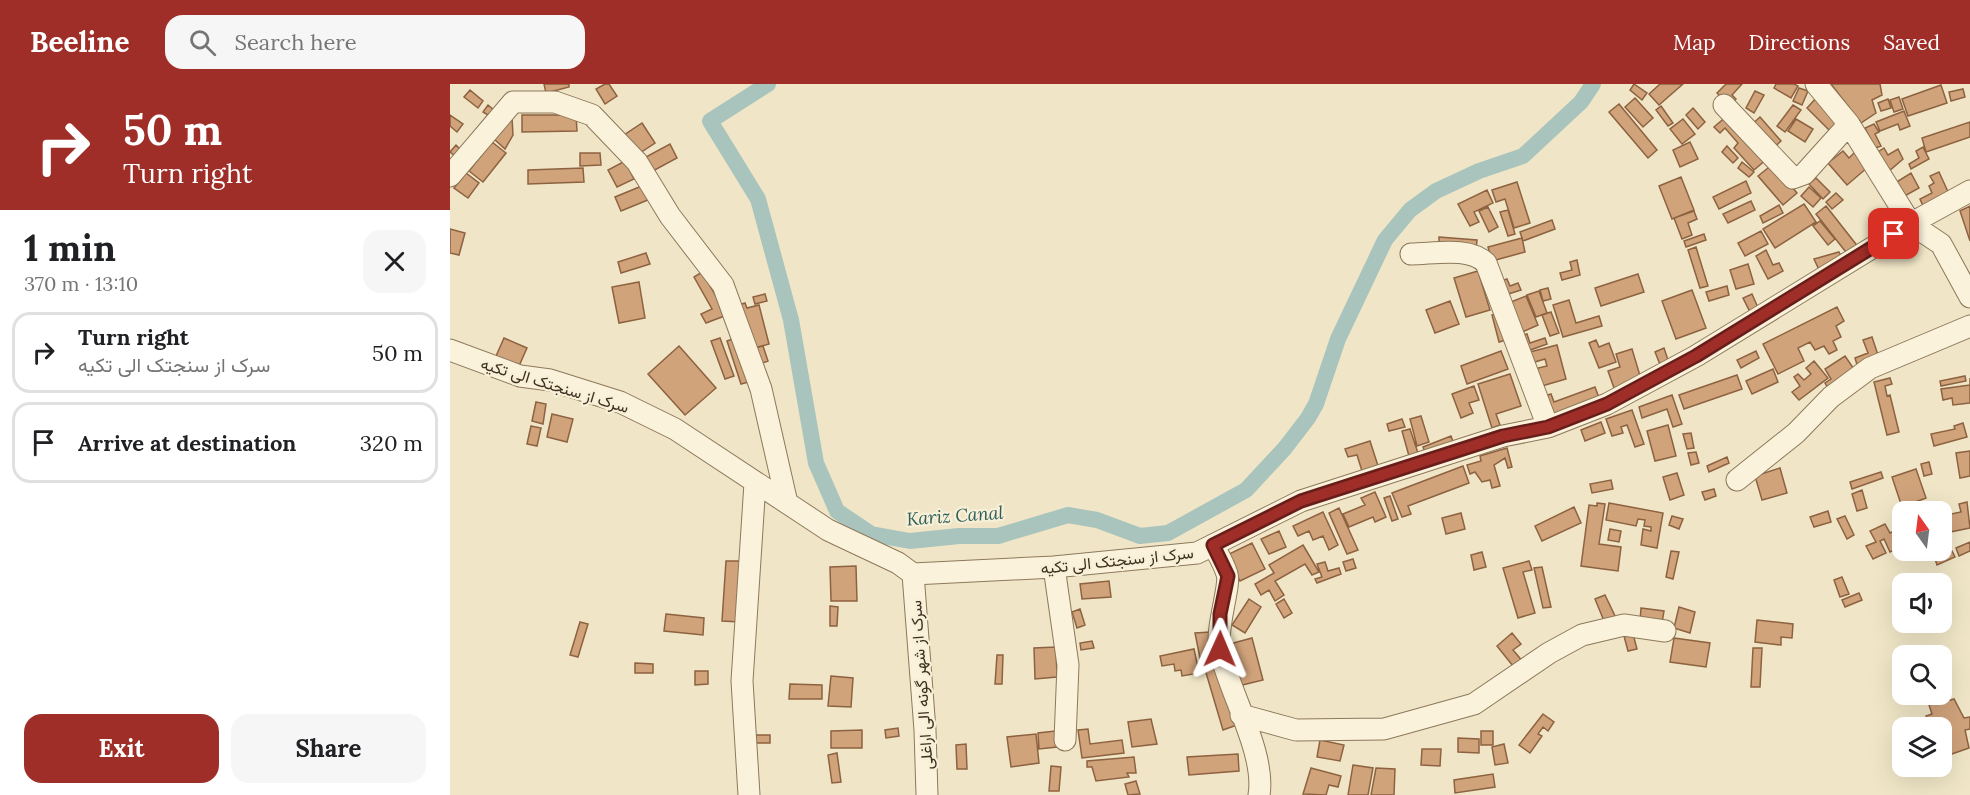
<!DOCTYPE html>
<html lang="en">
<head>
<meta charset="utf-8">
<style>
  body { margin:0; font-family:Lora,Vazirmatn,serif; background:#f6f6f6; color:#202124; height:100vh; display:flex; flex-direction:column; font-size:22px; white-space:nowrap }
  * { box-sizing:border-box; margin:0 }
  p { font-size:20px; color:#757577 }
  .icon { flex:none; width:33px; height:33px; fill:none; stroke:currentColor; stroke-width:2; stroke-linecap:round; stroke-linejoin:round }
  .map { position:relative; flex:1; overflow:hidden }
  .panel { display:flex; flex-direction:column; background:#fff; width:450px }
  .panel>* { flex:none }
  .hud { background:#9f2e28; color:#fff; overflow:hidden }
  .needle { width:39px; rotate:346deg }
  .buttons { position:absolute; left:1442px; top:417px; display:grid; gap:12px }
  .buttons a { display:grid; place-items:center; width:60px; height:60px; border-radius:12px; background:#fff; box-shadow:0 6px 24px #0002; font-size:30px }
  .pin { position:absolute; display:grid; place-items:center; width:51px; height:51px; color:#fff; margin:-26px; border-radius:12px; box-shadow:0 3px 9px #0006 }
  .me { position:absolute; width:66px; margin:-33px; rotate:1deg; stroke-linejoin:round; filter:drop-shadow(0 0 4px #0008) }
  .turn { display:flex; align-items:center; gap:21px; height:126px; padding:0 24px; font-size:27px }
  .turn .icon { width:78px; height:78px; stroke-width:2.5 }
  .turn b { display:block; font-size:42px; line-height:51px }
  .round { display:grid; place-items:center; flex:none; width:63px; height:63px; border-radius:18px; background:#f6f6f6 }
  .overview { display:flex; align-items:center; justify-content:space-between; height:102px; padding:0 24px }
  h1 { font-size:36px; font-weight:700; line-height:45px }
  .button { display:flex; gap:12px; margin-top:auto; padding:12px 24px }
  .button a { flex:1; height:69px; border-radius:18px; background:#9f2e28; color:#fff; font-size:24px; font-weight:700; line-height:69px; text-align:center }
  .button a+a { background:#f6f6f6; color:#202124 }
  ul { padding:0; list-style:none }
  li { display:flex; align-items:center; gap:18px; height:81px; margin:0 12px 9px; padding:0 12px; border:3px solid #e0e0e0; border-radius:18px }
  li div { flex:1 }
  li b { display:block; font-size:22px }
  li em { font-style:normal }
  header { display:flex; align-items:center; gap:36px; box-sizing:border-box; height:84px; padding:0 30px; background:#9f2e28; color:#fff }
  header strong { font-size:28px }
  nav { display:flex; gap:33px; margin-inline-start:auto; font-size:21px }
  .search { width:420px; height:54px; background:#f6f6f6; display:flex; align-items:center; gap:15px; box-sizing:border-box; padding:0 21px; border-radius:18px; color:#757577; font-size:22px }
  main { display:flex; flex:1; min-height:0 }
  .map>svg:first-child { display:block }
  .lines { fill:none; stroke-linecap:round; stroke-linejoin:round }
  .canal { stroke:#a8c4bd; stroke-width:16 }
  .building { fill:#d0a37b; stroke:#8d6240; stroke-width:1.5 }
  .minor-casing { stroke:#8d785b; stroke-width:23 }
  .minor { stroke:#faf2db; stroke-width:21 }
  .route-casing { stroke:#671e1a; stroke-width:15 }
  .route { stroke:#9f2e28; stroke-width:10 }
  .labels { text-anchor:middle; stroke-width:4.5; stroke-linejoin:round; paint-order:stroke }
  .street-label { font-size:16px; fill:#3d2f1f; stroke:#f7f0d7 }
  .water-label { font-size:18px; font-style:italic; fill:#2e5d5c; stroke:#f7f0d7 }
</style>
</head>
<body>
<header>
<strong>Beeline</strong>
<div class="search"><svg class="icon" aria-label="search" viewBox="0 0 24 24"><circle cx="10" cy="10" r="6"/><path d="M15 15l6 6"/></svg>Search here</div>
<nav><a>Map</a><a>Directions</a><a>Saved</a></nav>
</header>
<main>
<section class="panel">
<div class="hud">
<div class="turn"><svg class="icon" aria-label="right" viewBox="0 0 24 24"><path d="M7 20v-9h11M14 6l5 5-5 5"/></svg><div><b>50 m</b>Turn right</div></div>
</div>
<div class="overview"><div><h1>1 min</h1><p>370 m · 13:10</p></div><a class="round"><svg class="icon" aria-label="close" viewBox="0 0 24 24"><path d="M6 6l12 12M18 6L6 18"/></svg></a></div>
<ul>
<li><svg class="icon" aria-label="right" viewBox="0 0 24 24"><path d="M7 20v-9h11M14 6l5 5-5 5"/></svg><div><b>Turn right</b><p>سرک از سنجتک الی تکیه</p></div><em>50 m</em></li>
<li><svg class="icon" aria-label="arrive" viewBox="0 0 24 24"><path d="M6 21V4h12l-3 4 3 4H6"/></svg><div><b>Arrive at destination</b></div><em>320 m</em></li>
</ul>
<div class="button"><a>Exit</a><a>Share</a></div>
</section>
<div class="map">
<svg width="1520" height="711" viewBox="0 0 1520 711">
  <rect width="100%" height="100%" fill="#f0e6c7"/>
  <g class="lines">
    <!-- canal -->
    <path class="canal" d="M318,0L260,37L308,115L341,236L366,379L387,427L421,450L460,457L509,452H548L618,431L647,436L690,452L718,449L796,406L835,364L858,334L866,320L888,255L935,156L960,126L986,107L1029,87L1073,72L1131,18L1143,0"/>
  </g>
  <!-- building -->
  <path class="building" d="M94,0H119V3L96,9Z
    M155,0H159L167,12L155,20L146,5Z
    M1184,0L1197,9L1192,16L1180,6Z
    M1210,0H1233L1209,21L1199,10Z
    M1276,0H1292L1282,11L1286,15L1280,22L1267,9Z
    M1326,0H1344L1348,2L1341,14L1324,4Z
    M1381,0H1430L1432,11L1422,16L1426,29L1411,39Z
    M1491,1L1497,19L1458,32L1452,15Z
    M1349,4L1358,7L1352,21L1343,17Z
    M1513,5L1515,13L1501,17L1499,8Z
    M20,6L33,17L28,24L14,13Z
    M1305,7L1314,11L1304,29L1296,24Z
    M1367,13L1392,37L1381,48L1357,24Z
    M1449,13L1453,25L1444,28L1440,16Z
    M1185,14L1203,34L1193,43L1175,23Z
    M1438,15L1441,24L1431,27L1428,19Z
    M1169,20L1207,66L1198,74L1159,28Z
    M38,21L49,30L11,77L0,68L6,61L10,65L38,31L33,28Z
    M1343,21L1351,26L1335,48L1327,42Z
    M1211,22L1223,39L1218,42L1206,26Z
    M1243,24L1255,38L1248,45L1236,31Z
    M1454,27L1460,42L1450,46L1448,40L1430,47L1426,38Z
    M0,31L13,40L7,48L0,42Z
    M72,31H126L127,47L72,48Z
    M1278,31L1317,75L1304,86L1284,64L1288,59L1275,44L1270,49L1264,43Z
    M62,33L63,51L55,65L44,55Z
    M1310,33L1331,57L1320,67L1299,43Z
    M1233,35L1245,50L1232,60L1220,45Z
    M1346,35L1363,45L1355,58L1338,47Z
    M1520,38V53L1476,68L1472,54Z
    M192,39L205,59L187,71L174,51Z
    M1424,40L1429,48L1425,50L1431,62L1425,64L1415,44Z
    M42,58L56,69L33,98L19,87Z
    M1240,58L1248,75L1230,83L1223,66Z
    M220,60L227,74L201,88L194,74Z
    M1277,62L1288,74L1283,79L1272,68Z
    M1473,63L1479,75L1461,85L1459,80L1469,74L1466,67Z
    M1434,64L1438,71L1448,65L1453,75L1439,87L1428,68Z
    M1393,67L1399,74L1405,68L1418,83L1397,101L1378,79Z
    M130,69H150L151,81L130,82Z
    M175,77L184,95L167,103L158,86Z
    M1292,78L1304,88L1299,93L1288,84Z
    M1323,80L1347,109L1333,121L1308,92Z
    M133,84L134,98L78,100V86Z
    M1489,88L1499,110L1473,122L1470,115L1482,109L1479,102L1484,99L1480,92Z
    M16,89L29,99L18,114L4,104Z
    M1461,89L1469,104L1453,113L1445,99Z
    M1231,93L1244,126L1222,135L1209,102Z
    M1366,94L1380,108L1373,115L1359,100Z
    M1296,97L1301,109L1269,125L1263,113Z
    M1067,98L1080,139L1064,144L1055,115L1046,118L1042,106Z
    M199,99L205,113L171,127L165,113Z
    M1359,103L1371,114L1363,123L1351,112Z
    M1037,106L1043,119L1024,128L1029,138L1020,142L1008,120Z
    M1386,109L1393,116L1382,125L1376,118Z
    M1301,117L1305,126L1278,139L1273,130Z
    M1354,120L1366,138L1325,164L1313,145Z
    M1329,121L1333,129L1313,139L1310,132Z
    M1376,122L1409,164L1399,172L1366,130Z
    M1520,122V157L1510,127Z
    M1038,123L1048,143L1039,148L1029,127Z
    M1058,126L1065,150L1058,152L1050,128Z
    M1244,127L1247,135L1238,139L1242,151L1232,155L1224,134Z
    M1102,136L1105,145L1073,157L1070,148Z
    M1370,137L1385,155L1378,161L1363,142Z
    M0,145L15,149L9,171L0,169Z
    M1311,147L1318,160L1295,172L1288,159Z
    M1254,150L1256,156L1236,163L1234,157Z
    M989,153L1027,156L1026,167L989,164Z
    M1072,154L1075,168L1042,177L1038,163Z
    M1246,163L1258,202L1250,204L1238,166Z
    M1316,166L1323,181L1329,179L1333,187L1318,195L1306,172Z
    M1389,168L1395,179L1371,190L1364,175Z
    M196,169L200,180L171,189L168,178Z
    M1127,176L1130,191L1112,196L1110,189L1122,186L1120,178Z
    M1298,180L1304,200L1286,205L1280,186Z
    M1028,187L1040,226L1016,233L1004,194Z
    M252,188L277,231L256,239L251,230L262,225L244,193Z
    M1188,190L1194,208L1151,222L1145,204Z
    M1057,195L1060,202L1068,199L1071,206L1052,212L1048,198Z
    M189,198L195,234L169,239L162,203Z
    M1277,202L1279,211L1259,217L1256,208Z
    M1098,204L1101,215L1093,217L1090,206Z
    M1242,206L1256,244L1226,255L1212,217Z
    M1089,207L1097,229L1086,233L1077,211Z
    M315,210L317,217L305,220L303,213Z
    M1302,210L1309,226L1301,230L1293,214Z
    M1076,212L1088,241L1068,250L1056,220Z
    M1119,216L1126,239L1149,232L1152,242L1113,253L1103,221Z
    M1000,217L1009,240L985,249L976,226Z
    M295,219L297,224L309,221L319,260L301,265L289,221Z
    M1387,223L1394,237L1386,242L1391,253L1383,257L1387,266L1379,270L1374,262L1365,266L1360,258L1348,264L1354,277L1328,290L1313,260Z
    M1053,228L1060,255L1049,258L1042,231Z
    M1101,228L1109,249L1100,252L1092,231Z
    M1077,250L1080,259L1095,254L1097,260L1075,268L1070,252Z
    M288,253L302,297L291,300L277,257Z
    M1422,253L1430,277L1408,284L1405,274L1418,269L1413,256Z
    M54,254L77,264L69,282L46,272Z
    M270,254L284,292L275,295L261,257Z
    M1146,256L1149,263L1159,259L1166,278L1149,284L1139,259Z
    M1107,261L1116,295L1085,304L1080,286L1097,282L1095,275L1078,280L1076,269Z
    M229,262L266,304L235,331L198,290Z
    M313,262L318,277L310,280L305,264Z
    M1214,264L1219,279L1211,283L1205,268Z
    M1182,265L1191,295L1164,304L1158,287L1170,283L1166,270Z
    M1051,267L1058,285L1017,300L1011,282Z
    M1306,267L1309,274L1291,284L1287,276Z
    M1395,272L1406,288L1379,306L1375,299L1381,295L1375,285Z
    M1364,277L1378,294L1349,316L1342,308L1350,302L1344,293L1348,290L1354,296L1361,290L1356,284Z
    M1323,285L1328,298L1302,310L1296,297Z
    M1060,290L1071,322L1046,330L1050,341L1042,344L1028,300Z
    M1287,291L1292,305L1234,325L1229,311Z
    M1515,292L1516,297L1491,302L1490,297Z
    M1440,294L1442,300L1435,302L1437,312L1440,311L1449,348L1437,351L1424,298Z
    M1520,294V319L1503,321L1502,314L1493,316L1491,305L1520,301Z
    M1024,302L1029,316L1019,319L1023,329L1011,334L1002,310Z
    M1145,303L1151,319L1101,337L1092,313L1101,310L1104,318Z
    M1222,311L1232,340L1223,343L1217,325L1192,334L1189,323Z
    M86,318L96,320L93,340L82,337Z
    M1182,326L1194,360L1185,363L1177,341L1171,343L1173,349L1162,352L1156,335Z
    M102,330L123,335L117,358L97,353Z
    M971,332L979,358L967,362L960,335Z
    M952,335L955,343L939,347L937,340Z
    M1151,338L1155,349L1135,357L1131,346Z
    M1513,339L1517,353L1484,362L1481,350L1505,345L1504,342Z
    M1218,341L1226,372L1205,377L1197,347Z
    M81,342L91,344L87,362L77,360Z
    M960,345L968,369L959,372L952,347Z
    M1241,349L1244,364L1237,365L1233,350Z
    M1001,352L1005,363L977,374L973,363Z
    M920,357L930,388L912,387L907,371L898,373L895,365Z
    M1057,364L1062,383L1058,384L1055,374L1044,381L1050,402L1042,404L1040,396L1032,398L1025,388L1020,390L1017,381L1031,377L1030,372Z
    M1520,367V392L1510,394L1506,369Z
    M1246,368L1249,379L1241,381L1238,369Z
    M1277,373L1279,379L1259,388L1257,382Z
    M1479,378L1482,390L1474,392L1471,380Z
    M1013,382L1019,399L958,422L961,430L952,433L942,409Z
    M1330,384L1337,409L1312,416L1305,392Z
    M1466,385L1476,414L1452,423L1442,393Z
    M1431,388L1433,394L1402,405L1400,398Z
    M1227,389L1234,411L1220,416L1213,393Z
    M1161,396L1163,405L1142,409L1140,400Z
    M1264,405L1266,412L1255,416L1252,408Z
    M1412,406L1417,424L1407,427L1402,410Z
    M925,408L936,433L925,438L923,433L899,443L893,430L915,421L911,414Z
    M940,412L948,435L942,437L934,414Z
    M1517,418L1520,444L1500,448L1496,431L1511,428L1509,420Z
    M1147,419L1155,420L1149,460L1171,463L1168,487L1131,482L1139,421L1147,422Z
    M1159,419L1213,429L1207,464L1191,461L1193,445L1201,447V443L1194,442L1195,436L1188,435L1186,442L1156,436Z
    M1124,423L1131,439L1092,457L1085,442Z
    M889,424L908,466L897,470L879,429Z
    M1378,427L1381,438L1364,443L1360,433Z
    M873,428L888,461L879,466L873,452L863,456L859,447L848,452L843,442Z
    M1011,429L1015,445L996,450L992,434Z
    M1222,432L1233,435L1229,445L1219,441Z
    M1395,432L1404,451L1397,455L1387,435Z
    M1435,440L1440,449L1452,443V462L1440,468L1434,455L1430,457L1436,469L1423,475L1416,462L1426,458L1420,447Z
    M1160,445L1171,447L1169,458L1158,456Z
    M829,447L836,463L819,470L811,455Z
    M1520,458V467L1509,472L1506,464Z
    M802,459L815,485L790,497L777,471Z
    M853,461L869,488L862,491L855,480L825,497L834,511L825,517L819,506L811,511L805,500L824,489L819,481Z
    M1221,467L1229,468L1223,495L1216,493Z
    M1502,467L1505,473L1487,481L1485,475Z
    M1032,468L1036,483L1024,486L1021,471Z
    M903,475L906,484L896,487L893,478Z
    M276,477H293L290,538L272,537Z
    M1079,477L1082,486L1073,488L1085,529L1068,534L1053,484Z
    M875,478L878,487L889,484L891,490L867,499L865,495L872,493L867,480Z
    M406,482L407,517H381L380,483Z
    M1092,483L1101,523L1093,524L1084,484Z
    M1392,493L1399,510L1390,513L1384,496Z
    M659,497L661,513L632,515L630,500Z
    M1409,509L1412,516L1395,523L1392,516Z
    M1155,511L1165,532L1154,537L1145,515Z
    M799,515L811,523L795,549L782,541Z
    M834,515L842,529L834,534L826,520Z
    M380,522L388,523L387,542H380Z
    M1229,523L1245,528L1240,549L1224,544Z
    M1191,524L1214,527L1212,539L1190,537Z
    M630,525L635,541L627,544L622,528Z
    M216,530L254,534L253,551L214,547Z
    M1307,536L1343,540L1342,554L1331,553V561L1305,558Z
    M130,538L138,540L128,573L120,571Z
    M760,548L762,574H750L745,549Z
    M1062,549L1071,560L1063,566L1075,580L1067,587L1047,562Z
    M1183,550L1187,565L1178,567L1174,552Z
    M802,554L813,596L788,602L776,561Z
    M1224,554L1260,559L1256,583L1220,578Z
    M642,557L644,564L631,566L630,559Z
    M606,563L607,593L585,595L584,564Z
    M1303,564H1312L1310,603H1301Z
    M744,565L749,589L732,592L731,586L725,587L724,580L712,582L710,572Z
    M547,571H553L552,600H545Z
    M768,578L787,641L773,646L754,582Z
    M185,579L203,580V589H185Z
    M245,587H258V600L245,601Z
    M381,592L403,594L401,623L378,622Z
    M340,600L372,601V615H339Z
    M1495,613L1497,617L1504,615L1514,634L1520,633V645L1515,646L1519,664L1499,671L1498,667L1491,669V644H1473L1472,641L1478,639L1476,632L1482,630L1479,621Z
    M1093,630L1104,638L1098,647L1093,643L1088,650L1092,652L1080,669L1069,661Z
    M701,635L707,660L682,663L678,638Z
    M448,644L449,652L436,654L435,646Z
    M638,645L640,660L672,656L674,669L632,674L628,646Z
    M412,646V664H381V647Z
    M605,647L607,663L589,665L588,649Z
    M1031,647H1043V661H1031Z
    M586,650L589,679L561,683L557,653Z
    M306,651H320V659H306Z
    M1008,654L1029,655V669L1008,668Z
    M870,656L894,661L890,677L867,673Z
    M516,660L517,685H507L506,661Z
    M1054,660L1058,679L1045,681L1042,663Z
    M972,665H991L990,682L971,681Z
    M387,669L391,698L382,699L378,671Z
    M788,670L789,687L739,691L737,673Z
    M684,673L686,689H677L679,693L646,697L642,683H637V677Z
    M903,681L923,684L918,711H898Z
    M601,682L611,683L609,707H599Z
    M861,684L891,692L888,703L879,701L876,711L853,710Z
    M926,684L945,685L944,711H921Z
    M1043,690L1045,703L1005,709L1004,696Z
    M686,697L690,710L678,711L675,700Z"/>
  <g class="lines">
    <!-- minor casing -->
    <g class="minor-casing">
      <path id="minor" d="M1366,0L1399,40L1461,140L1491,160L1520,213
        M1274,21L1343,94L1354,90L1399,40
        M0,92L63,18H105L142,31L187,78L220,132L273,201L311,305L337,419
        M961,170C983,170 1019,162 1036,179L1098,343
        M0,266L70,292L100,296L170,318L225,345L378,446L448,479L463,490L604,483L747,469L851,417L1053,352L1098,343L1157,320L1246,272L1469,135L1520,107
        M1287,396L1346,349L1381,313L1420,284L1520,242
        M763,461C768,470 774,480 777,490C781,502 765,544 770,567C780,610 816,670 809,711
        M604,483L618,581L615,656
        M463,490L475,646L477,711
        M791,631L846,646L934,645L1024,620L1099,569L1132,551L1174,541L1215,547
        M299,711L292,597L305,399"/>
    </g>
    <!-- minor -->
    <use href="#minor" class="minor"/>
  </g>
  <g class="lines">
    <!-- route casing -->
    <g class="route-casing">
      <path id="route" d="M770,565V530L778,492L763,461L851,417L1053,352L1098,343L1157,320L1246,272L1444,150"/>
    </g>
    <!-- route -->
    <use href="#route" class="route"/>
  </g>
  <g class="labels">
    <!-- street labels -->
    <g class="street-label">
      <text transform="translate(105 301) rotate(17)" y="6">سرک از سنجتک الی تکیه</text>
      <text transform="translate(667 476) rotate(-6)" y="6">سرک از سنجتک الی تکیه</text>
      <text transform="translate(471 601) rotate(-94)" y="6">سرک از شهر گونه الی اراغلی</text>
    </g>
    <!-- water labels -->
    <g class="water-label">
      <text transform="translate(505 432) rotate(-4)" y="6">Kariz Canal</text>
    </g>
  </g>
</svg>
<div class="buttons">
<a><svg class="needle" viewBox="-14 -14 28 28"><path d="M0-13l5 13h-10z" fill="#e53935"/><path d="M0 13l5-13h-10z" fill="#757577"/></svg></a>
<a><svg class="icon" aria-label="sound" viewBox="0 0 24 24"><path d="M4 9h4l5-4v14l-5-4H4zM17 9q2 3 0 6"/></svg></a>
<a><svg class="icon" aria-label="search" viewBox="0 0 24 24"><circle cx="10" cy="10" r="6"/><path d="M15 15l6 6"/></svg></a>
<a><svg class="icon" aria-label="layers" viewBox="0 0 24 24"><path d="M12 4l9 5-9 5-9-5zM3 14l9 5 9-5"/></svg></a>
</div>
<div class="pin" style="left:1444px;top:150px;background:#d93025"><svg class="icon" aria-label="arrive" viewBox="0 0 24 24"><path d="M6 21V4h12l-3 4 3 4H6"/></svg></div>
<svg class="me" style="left:770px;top:565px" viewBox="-20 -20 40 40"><path d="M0-17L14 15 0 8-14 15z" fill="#9f2e28" stroke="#fff" stroke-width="4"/></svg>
</div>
</main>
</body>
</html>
